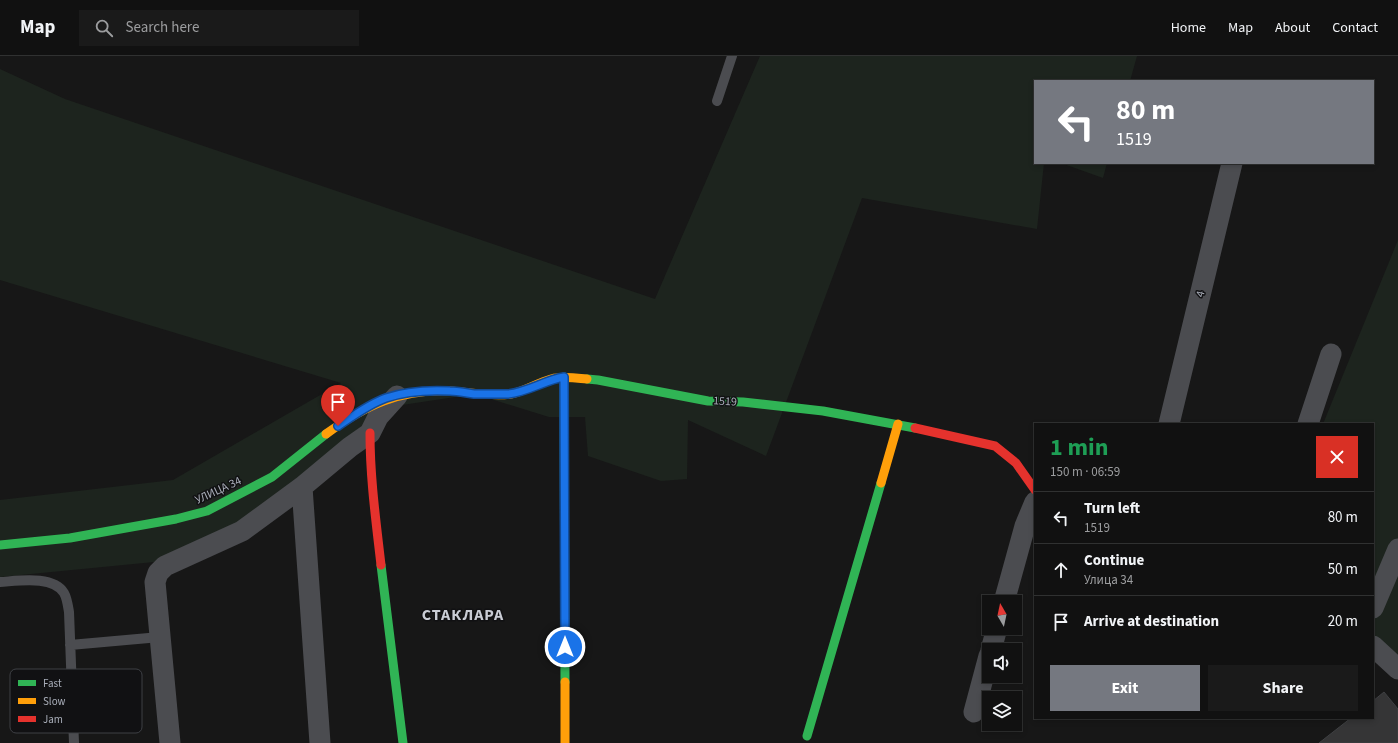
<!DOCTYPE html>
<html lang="en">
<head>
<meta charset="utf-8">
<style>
  body { margin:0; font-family:"Source Sans 3",sans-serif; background:#1a1a1a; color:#f1f3f6; height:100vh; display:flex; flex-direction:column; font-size:15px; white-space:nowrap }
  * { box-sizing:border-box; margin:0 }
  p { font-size:13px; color:#9c9d9f }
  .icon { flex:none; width:22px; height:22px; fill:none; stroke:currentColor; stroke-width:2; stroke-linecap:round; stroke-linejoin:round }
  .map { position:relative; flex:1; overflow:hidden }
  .side { position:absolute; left:1034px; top:367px; width:340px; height:296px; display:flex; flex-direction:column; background:#111; border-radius:0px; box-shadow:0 2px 6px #0003,0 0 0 1px #303131 }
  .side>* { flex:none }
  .guide { position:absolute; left:1034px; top:24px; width:340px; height:84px; border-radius:0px; box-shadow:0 2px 6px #0003,0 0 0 1px #303131; background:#757880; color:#fff; overflow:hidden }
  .needle { width:26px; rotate:351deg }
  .fabs { position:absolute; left:982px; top:539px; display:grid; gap:8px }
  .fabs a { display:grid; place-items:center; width:40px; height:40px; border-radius:0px; background:#111; box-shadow:0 2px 6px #0003,0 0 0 1px #303131; font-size:20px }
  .pin { position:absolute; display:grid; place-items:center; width:34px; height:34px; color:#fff; margin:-41px -17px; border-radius:50% 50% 50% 0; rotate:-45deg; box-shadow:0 0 4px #0007 }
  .pin .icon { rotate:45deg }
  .me { position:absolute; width:44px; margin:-22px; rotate:0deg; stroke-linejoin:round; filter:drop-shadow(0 0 3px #0008) }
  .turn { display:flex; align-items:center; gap:14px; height:84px; padding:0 16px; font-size:18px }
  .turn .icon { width:52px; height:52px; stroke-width:2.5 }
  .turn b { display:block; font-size:28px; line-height:34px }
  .round { display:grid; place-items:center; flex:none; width:42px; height:42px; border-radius:0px; background:#1a1a1a }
  .headline { display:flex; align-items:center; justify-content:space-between; height:68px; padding:0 16px }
  h1 { font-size:24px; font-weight:700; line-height:30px; color:#1e9e55 }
  .button { display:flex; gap:8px; margin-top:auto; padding:8px 16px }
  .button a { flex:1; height:46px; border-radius:0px; background:#757880; color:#fff; font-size:16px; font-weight:700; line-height:46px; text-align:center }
  .button a+a { background:#1a1a1a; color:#f1f3f6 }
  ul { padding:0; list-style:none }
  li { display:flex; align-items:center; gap:12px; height:52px; padding:0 16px; border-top:1px solid #303131 }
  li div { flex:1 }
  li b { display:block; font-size:15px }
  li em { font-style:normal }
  header { display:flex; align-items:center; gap:24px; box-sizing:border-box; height:56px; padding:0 20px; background:#111; border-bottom:1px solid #303131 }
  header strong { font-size:19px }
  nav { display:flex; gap:22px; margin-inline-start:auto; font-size:14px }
  .search { width:280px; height:36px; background:#1a1a1a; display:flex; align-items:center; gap:10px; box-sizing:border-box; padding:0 14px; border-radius:0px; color:#9c9d9f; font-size:15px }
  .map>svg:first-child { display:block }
  .green { fill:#1d241e }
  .building { fill:#353536; stroke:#3f4043 }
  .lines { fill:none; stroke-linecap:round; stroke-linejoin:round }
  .lane { stroke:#4b4c50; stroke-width:10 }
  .street { stroke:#4b4c50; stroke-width:21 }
  .fast { stroke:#30b455; stroke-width:9 }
  .slow { stroke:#ff9f0a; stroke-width:9 }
  .jam { stroke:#e5322d; stroke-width:9 }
  .route-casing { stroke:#114b97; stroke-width:10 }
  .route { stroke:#1a73e8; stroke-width:7 }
  .labels { text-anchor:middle; stroke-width:3; stroke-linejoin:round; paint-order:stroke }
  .street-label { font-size:12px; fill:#a8adb8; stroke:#111113 }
  .district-label { font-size:16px; font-weight:bold; letter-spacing:1px; fill:#c9ccd4; stroke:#111113 }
  .key { fill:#111113; stroke:#3e4045; stroke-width:1 }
  .key-label { font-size:11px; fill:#a8adb8 }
</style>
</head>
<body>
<header>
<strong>Map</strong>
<div class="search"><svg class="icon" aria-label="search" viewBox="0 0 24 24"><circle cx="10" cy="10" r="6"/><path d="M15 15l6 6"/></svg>Search here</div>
<nav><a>Home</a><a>Map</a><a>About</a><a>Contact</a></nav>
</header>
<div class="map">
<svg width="1398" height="687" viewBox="0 0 1398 687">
  <rect width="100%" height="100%" fill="#171717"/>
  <!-- green -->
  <path class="green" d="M760,0H1137L1130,25H1035V107H1044L1037,173L862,142L766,400L688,364L687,423L661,425L588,400L585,361H549L475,338L402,349L242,480L154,506L0,521V444L173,424L341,327L0,224V13L65,43L655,243Z
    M1061,107H1107L1103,122Z
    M1398,184V610L1373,595V368H1323Z"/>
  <!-- building -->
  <path class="building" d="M1384,636L1398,653V687H1319L1351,662H1373V645Z"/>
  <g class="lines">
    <!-- lane -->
    <path class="lane" d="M717,45L732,0
      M0,526C18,525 53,519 64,537C67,542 68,550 69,556L74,687
      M70,589L160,581"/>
    <!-- street -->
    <path class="street" d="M1169,368L1232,107
      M1308,368L1331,298
      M302,431L320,687
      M1004,546L1025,470L1035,446
      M1373,552L1398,493
      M1373,590L1398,613
      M991,594L997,572
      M974,656L989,600
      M170,687L155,526L158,517L165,510L242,475L302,431L350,391L370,377L378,361L397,340"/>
    <!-- fast -->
    <path class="fast" d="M564,321L565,626
      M587,323L598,324L708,345L743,346L823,355L915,372
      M0,489L70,482L176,463L207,455L272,421L326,378
      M381,509L403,687
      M807,680L881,427"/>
    <!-- slow -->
    <path class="slow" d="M326,378C366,349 400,333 450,335C470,336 491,341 511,338C525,335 537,327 551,323C563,320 575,322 587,323
      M881,427L898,368
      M565,626V687"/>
    <!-- jam -->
    <path class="jam" d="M915,372L995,390L1016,407L1035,434
      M370,377C370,422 376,465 381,509"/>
  </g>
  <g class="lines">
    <!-- route casing -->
    <g class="route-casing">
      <path id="route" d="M338,370C353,360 369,348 386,342C406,335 429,334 450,335C458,335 466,337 474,338C485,338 497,338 508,338C528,336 545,324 564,321L565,591"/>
    </g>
    <!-- route -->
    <use href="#route" class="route"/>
  </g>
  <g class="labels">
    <!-- street labels -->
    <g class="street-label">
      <text transform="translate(1200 238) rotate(-76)" y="4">4</text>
      <text transform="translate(725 345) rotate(3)" y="4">1519</text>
      <text transform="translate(218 434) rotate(-25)" y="4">УЛИЦА 34</text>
    </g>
    <!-- district labels -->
    <g class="district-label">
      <text x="463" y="564">СТАКЛАРА</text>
    </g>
  </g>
  <!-- legend -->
  <rect x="10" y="613" width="132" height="64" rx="6" class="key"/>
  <rect x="18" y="624" width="18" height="6" fill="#30b455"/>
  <rect x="18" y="642" width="18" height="6" fill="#ff9f0a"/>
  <rect x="18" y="660" width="18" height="6" fill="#e5322d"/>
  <g class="key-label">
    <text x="43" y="631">Fast</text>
    <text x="43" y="649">Slow</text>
    <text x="43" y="667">Jam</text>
  </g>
</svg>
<div class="fabs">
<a><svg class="needle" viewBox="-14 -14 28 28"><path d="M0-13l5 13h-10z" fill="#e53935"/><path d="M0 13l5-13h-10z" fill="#9c9d9f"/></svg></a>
<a><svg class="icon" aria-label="sound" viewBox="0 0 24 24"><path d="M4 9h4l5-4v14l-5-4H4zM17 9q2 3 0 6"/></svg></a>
<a><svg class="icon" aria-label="layers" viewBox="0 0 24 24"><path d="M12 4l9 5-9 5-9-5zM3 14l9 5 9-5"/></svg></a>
</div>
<div class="pin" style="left:338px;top:370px;background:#d93025"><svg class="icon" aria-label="arrive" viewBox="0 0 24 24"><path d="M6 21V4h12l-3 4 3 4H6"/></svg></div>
<svg class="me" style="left:565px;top:591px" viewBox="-20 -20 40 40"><circle r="17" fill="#1a73e8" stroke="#fff" stroke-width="3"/><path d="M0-11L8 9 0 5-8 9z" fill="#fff"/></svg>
<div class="guide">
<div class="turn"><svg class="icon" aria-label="left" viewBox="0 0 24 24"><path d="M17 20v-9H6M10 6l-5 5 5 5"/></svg><div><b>80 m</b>1519</div></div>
</div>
<section class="side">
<div class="headline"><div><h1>1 min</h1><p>150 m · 06:59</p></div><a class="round" style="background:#d93025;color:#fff"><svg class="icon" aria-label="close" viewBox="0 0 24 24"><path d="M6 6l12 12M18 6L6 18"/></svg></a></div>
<ul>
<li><svg class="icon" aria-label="left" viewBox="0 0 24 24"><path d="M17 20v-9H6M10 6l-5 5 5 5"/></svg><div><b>Turn left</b><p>1519</p></div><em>80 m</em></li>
<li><svg class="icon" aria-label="ahead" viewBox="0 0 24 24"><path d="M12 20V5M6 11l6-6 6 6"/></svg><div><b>Continue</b><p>Улица 34</p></div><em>50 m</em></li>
<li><svg class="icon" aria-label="arrive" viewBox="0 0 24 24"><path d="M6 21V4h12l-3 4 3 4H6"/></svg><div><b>Arrive at destination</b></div><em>20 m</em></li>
</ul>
<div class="button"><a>Exit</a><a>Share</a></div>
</section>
</div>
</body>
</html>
